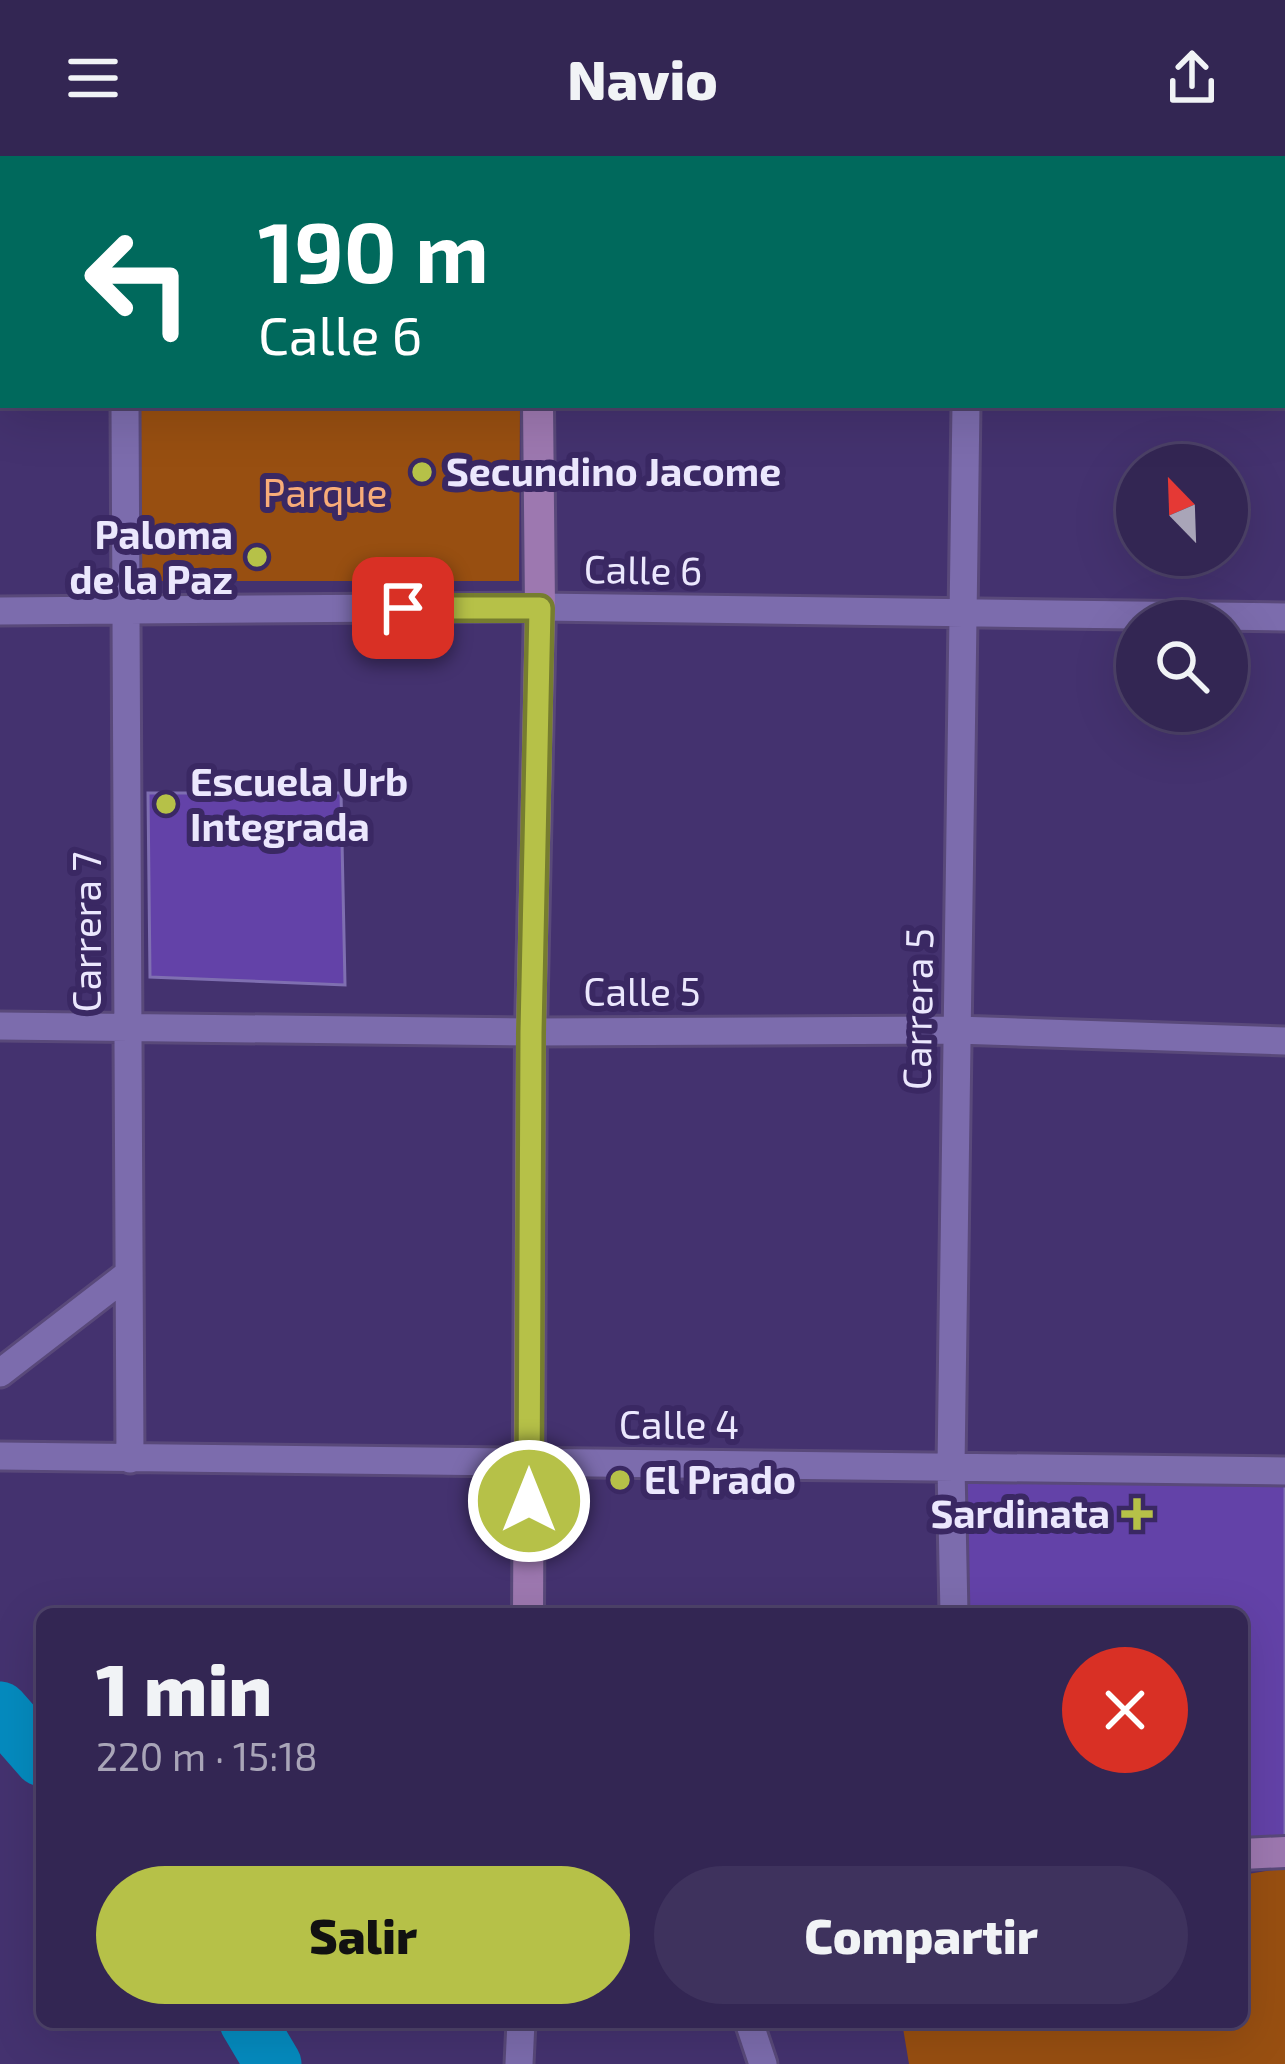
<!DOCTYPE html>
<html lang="es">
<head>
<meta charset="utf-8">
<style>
  body { margin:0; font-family:"Exo 2",sans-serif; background:#3e325d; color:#f1f3f6; height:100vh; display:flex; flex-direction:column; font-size:45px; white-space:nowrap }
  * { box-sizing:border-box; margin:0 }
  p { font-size:39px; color:#a9a5b8 }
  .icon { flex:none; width:66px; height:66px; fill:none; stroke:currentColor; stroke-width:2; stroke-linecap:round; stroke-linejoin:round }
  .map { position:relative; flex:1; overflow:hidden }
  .panel { position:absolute; left:36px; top:1452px; width:1212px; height:420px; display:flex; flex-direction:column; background:#332653; border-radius:18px; box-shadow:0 12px 48px #0002,0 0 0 3px #4e436a }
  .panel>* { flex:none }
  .top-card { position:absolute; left:0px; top:0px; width:1287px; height:252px; box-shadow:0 12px 48px #0002,0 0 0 3px #4e436a; background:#00695c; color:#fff; overflow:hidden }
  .needle { width:78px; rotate:337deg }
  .controls { position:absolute; left:1116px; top:288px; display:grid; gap:24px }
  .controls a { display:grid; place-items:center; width:132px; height:132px; border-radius:50%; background:#332653; box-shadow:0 12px 48px #0002,0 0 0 3px #4e436a; font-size:60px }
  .pin { position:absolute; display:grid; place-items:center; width:102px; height:102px; color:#fff; margin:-51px; border-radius:24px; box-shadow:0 6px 18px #0006 }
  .me { position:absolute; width:132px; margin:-66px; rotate:0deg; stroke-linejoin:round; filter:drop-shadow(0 0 9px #0008) }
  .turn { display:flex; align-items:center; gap:42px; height:252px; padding:0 60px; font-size:54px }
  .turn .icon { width:156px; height:156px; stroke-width:2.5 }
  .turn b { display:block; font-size:84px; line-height:102px }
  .round { display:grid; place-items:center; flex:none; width:126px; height:126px; border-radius:63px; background:#3e325d }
  .summary { display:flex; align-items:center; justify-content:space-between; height:204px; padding:0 60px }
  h1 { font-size:72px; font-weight:800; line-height:90px }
  .primary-button { display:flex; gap:24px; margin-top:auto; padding:24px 60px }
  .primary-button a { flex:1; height:138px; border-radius:72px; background:#b6c148; color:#111; font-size:48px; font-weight:800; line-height:138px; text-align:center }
  .primary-button a+a { background:#3e325d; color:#f1f3f6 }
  header { display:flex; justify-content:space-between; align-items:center; height:156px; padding:0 60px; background:#332653; font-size:54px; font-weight:800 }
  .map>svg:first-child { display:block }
  .green { fill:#984f11 }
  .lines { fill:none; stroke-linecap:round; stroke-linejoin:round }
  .stream { stroke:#058bbf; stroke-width:9 }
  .river { stroke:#058bbf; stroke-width:57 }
  .building { fill:#6342a8; stroke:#7f6fb1; stroke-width:3 }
  .street-casing { stroke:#59497a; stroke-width:33 }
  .secondary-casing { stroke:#59497a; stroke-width:36 }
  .street { stroke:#7c6cad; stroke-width:27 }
  .secondary { stroke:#9d78b0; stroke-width:30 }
  .route-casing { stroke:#767d2f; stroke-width:30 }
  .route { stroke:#b6c148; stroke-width:21 }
  .poi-dot { fill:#b6c148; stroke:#3a2863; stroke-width:4.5 }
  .labels { text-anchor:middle; stroke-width:12; stroke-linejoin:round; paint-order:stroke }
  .poi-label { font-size:39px; font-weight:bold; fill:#ebe7fd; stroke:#3a2863; text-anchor:start }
  .park-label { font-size:39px; fill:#f8ac79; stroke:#3a2863 }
  .street-label { font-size:39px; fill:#ebe7fd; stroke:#3a2863 }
</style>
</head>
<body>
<header><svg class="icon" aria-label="menu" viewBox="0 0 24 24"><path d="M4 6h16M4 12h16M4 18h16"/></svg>Navio<svg class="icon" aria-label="share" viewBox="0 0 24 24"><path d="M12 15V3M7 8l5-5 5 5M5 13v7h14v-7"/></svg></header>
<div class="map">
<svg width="1285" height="1908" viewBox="0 0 1285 1908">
  <rect width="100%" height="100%" fill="#44326f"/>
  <!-- green -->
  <path class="green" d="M130,249H520L519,425H131Z
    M1285,1712V1908H909L902,1866H1242V1719Z"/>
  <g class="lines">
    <!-- stream -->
    <path class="stream" d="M1089,0L1090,3
      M1256,3L1258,0"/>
    <!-- river -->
    <path class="river" d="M0,1554L42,1602
      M248,1866L273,1908"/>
  </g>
  <!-- building -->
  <path class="building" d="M299,0H390L299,3Z
    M390,0H510L389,3Z
    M148,637H341L345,829L150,821Z
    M961,1300L1285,1304V1687H1242V1458H962Z"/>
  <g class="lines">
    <!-- street casing -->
    <g class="street-casing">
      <path id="street" d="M123,3V0
        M968,3V0
        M0,73H3
        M1284,115H1285
        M125,249L130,1303
        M0,455L540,451L1285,461
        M0,870L531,876L956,874L1285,885
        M0,1217L127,1119
        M0,1300L1285,1315
        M954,1458L951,1311L966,249
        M749,1866L763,1908
        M519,1908L521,1866"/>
    </g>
    <!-- secondary casing -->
    <g class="secondary-casing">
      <path id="secondary" d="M542,3V0
        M528,1458L531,876L540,451L538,249
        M1242,1698L1285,1696"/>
    </g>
    <!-- street -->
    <use href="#street" class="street"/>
    <!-- secondary -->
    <use href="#secondary" class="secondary"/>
  </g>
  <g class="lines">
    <!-- route casing -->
    <g class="route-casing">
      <path id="route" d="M403,452H540L531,876L529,1345"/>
    </g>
    <!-- route -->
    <use href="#route" class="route"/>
  </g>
  <!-- markers -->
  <g class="poi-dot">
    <circle cx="422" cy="316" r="12"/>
    <circle cx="257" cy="401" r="12"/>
    <circle cx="166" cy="648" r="12"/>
    <circle cx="620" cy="1324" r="12"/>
    <path d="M1131 1340h12v12h12v12h-12v12h-12v-12h-12v-12h12z"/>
  </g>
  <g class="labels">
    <!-- poi labels -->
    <g class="poi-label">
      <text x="446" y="330">Secundino Jacome</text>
      <text x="233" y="393" text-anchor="end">Paloma<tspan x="233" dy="45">de la Paz</tspan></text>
      <text x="190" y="640">Escuela Urb<tspan x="190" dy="45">Integrada</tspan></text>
      <text x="644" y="1338">El Prado</text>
      <text x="1110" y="1372" text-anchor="end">Sardinata</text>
    </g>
    <!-- park labels -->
    <g class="park-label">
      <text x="325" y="351">Parque</text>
    </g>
    <!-- street labels -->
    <g class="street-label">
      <text transform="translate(643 414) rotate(1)" y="14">Calle 6</text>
      <text transform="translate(87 776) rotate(-90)" y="14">Carrera 7</text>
      <text x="642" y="850">Calle 5</text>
      <text transform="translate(918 853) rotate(-89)" y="14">Carrera 5</text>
      <text x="679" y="1283">Calle 4</text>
    </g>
  </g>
</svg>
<div class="controls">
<a><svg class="needle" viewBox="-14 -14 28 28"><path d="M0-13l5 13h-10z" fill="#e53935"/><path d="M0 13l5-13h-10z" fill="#a9a5b8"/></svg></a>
<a><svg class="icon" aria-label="search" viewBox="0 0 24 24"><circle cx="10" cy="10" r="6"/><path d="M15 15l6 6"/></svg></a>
</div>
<div class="pin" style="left:403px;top:452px;background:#d93025"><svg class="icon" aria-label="arrive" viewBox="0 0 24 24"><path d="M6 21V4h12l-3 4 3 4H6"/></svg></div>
<svg class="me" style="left:529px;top:1345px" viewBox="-20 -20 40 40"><circle r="17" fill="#b6c148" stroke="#fff" stroke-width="3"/><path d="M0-11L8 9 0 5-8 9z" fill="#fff"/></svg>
<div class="top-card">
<div class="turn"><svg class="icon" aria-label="left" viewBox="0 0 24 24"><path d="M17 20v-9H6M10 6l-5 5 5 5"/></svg><div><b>190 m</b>Calle 6</div></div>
</div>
<section class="panel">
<div class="summary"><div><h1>1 min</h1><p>220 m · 15:18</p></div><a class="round" style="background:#d93025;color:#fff"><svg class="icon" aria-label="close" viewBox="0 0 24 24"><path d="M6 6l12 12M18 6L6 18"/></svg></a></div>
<div class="primary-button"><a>Salir</a><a>Compartir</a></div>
</section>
</div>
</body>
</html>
